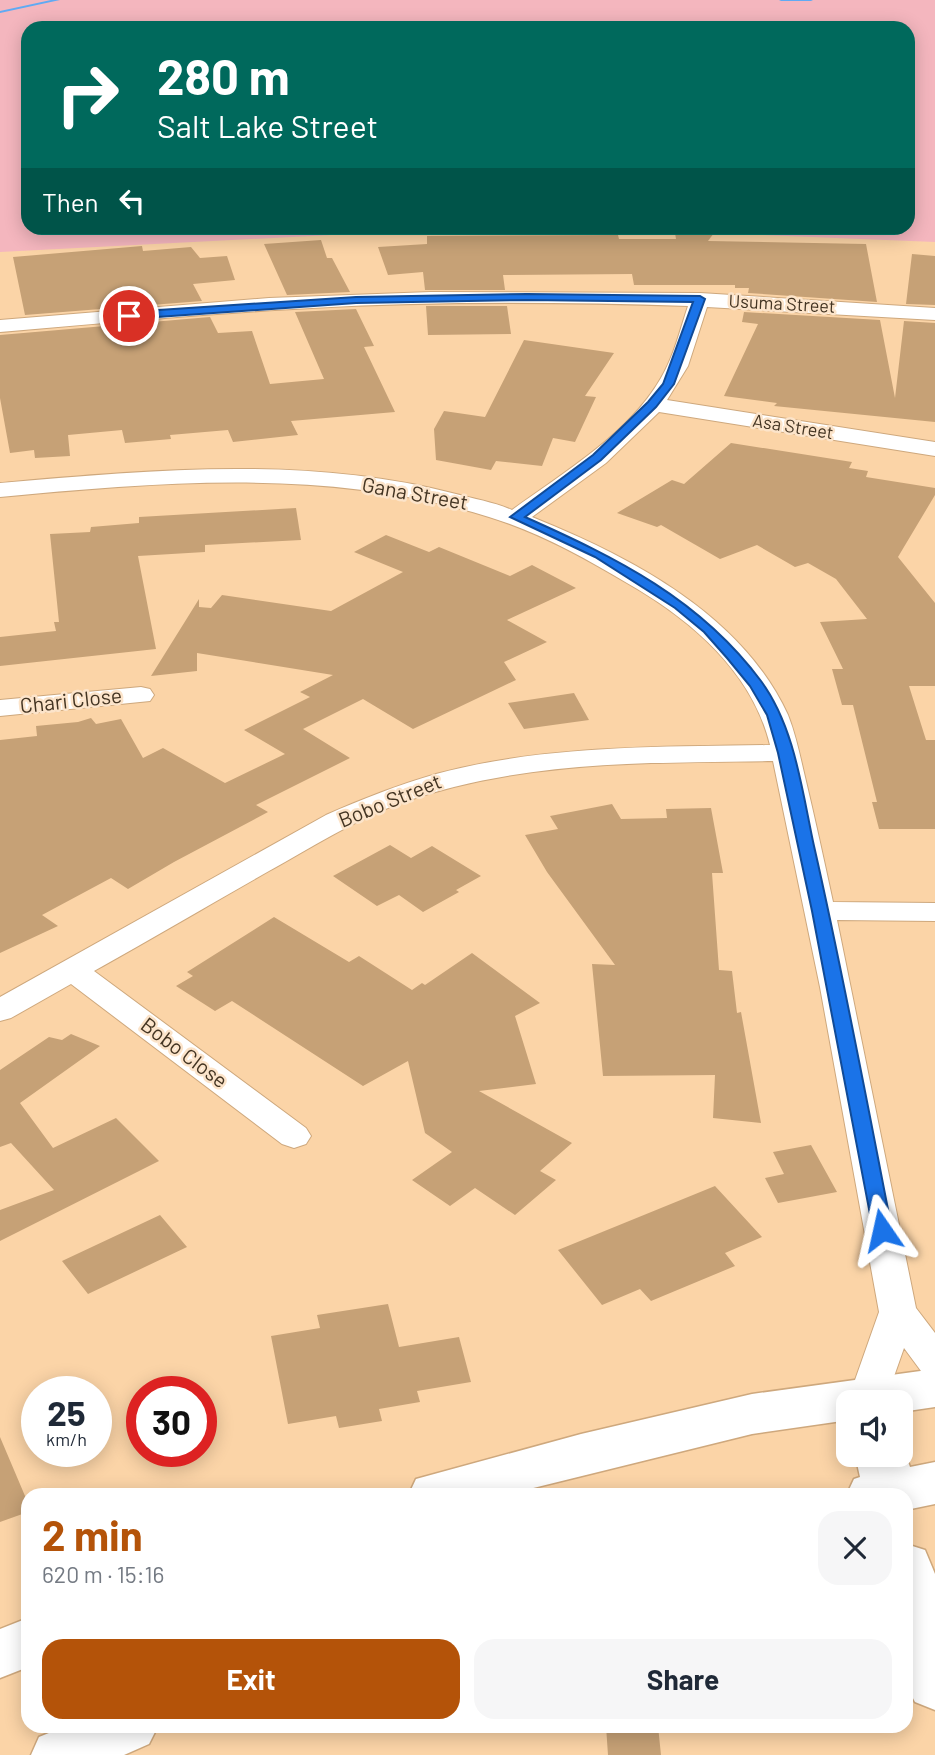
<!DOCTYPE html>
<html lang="en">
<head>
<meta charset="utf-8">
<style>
  body { margin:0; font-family:Barlow,sans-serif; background:#f6f6f7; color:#1f2937; height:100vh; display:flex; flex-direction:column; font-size:26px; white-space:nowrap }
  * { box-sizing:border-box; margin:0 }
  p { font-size:23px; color:#747a83 }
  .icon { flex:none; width:38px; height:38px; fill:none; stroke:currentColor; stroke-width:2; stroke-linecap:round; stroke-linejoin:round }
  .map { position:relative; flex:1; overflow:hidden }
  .drawer { position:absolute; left:21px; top:1488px; width:892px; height:245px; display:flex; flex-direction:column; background:#fff; border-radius:21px; box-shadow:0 4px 18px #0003 }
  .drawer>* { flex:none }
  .banner { position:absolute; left:21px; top:21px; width:894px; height:214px; border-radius:21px; box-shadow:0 4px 18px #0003; background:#00695c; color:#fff; overflow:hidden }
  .tools { position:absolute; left:836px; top:1390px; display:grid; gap:14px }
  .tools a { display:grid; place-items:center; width:77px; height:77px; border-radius:14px; background:#fff; box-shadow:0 4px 18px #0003; font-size:35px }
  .speed { position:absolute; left:21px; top:1376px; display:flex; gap:14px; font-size:35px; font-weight:700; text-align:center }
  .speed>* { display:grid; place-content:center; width:91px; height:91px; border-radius:50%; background:#fff; box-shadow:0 4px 18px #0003; line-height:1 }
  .speed small { font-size:18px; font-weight:400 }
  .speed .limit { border:10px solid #d22; background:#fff; color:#111 }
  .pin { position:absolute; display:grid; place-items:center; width:60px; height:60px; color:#fff; margin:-30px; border:4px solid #fff; border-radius:50%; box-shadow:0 2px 7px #0007 }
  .me { position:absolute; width:77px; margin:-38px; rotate:349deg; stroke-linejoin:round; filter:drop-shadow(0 0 5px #0008) }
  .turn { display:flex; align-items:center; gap:24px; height:147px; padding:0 21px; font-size:32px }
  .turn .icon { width:91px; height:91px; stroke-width:2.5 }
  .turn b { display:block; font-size:49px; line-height:60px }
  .then { display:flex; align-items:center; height:66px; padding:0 21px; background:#0003; gap:14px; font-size:26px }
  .round { display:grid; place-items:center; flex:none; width:74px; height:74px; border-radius:21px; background:#f6f6f7 }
  .overview { display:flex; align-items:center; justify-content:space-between; height:119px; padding:0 21px }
  h1 { font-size:42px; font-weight:700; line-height:52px; color:#b45309 }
  .cta { display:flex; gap:14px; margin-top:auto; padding:14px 21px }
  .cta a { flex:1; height:80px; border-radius:21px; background:#b45309; color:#fff; font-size:28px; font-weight:700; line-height:80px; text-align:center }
  .cta a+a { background:#f6f6f7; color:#1f2937 }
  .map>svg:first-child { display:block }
  .green { fill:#f4b6be; fill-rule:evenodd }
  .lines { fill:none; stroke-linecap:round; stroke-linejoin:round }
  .stream { fill:#60aaf3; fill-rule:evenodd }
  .building { fill:#c6a176 }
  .street-casing { stroke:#cea87d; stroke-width:2 }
  .secondary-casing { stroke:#cea87d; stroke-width:3 }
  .street { fill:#fff; fill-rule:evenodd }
  .secondary { fill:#fff; fill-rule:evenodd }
  .route { fill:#1a73e8; stroke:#114b97; stroke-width:2 }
  .labels { text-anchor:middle; stroke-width:5; stroke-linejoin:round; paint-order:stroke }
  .far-street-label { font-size:18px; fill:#433422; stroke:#fce4ca }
  .street-label { font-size:21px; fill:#433422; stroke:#fce4ca }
</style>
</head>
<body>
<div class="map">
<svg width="935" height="1755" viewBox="0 0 935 1755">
  <rect width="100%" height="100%" fill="#fbd4a7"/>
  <!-- green -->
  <path class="green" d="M0,0H935V242L714,233L409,231L0,252ZM28,28H908V228H28Z"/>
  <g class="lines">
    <!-- stream -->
    <path class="stream" d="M51,0H60L0,13V11Z
      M779,0H813L811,1H781Z"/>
  </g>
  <!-- building -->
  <path class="building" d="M675,233H714L708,241L866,244L877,302L748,293L749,288H735V285H634L632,274L503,275L505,290H425L423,272L388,275L378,247L427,244V236L618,235L619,239H676Z
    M321,240L327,258H332L350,292L287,295L264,244Z
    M142,246L143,251L191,247L200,258L227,256L235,280L193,284L202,301L25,315L13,257Z
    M912,254L935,256V305L906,304Z
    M426,306H507L511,334L428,335Z
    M356,309L374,346L364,347L395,412L291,421L298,435L233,442L228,430L170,435L171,439L125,443L122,430L68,435L70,456L35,458L34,450L10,453L0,398V335L210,317L218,333L252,331L270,384L324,379L295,312Z
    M744,312L880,320L895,398L904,321L935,323V422L774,406L777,403L724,396L758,324L742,322Z
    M524,340L614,353L585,396L596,397L575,442L553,438L542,466L496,461L491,470L436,460L434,429L444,411L485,417Z
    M731,443L852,462L849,468L868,471L866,477L935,488V495L898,557L935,603V686H909L926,740H935V829H879L872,802H877L853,705H842L832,669H843L820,622L867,619L836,579L808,563L795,567L757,545L720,559L661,525L657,527L617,513L672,480L684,484Z
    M296,508L301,540L205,545V552L138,556L156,649L0,666V637L56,631L54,622H59L50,534L90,532L91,527L139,523V517Z
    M386,535L429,552L439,547L510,576L532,565L576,588L507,620L547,642L504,662L516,680L413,729L363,699L303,729L350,758L256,805L268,812L174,862L128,889L111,878L42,915L58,926L0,953V740L37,736L36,726L78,722L91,718L96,724L121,719L143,758L163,748L225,783L285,754L244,730L310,697L300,692L333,675L197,653V671L151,676L199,599V607L211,608L222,595L331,611L403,572L354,552Z
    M574,693L589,720L524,729L508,703Z
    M612,804L621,819L667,818L666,809L711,808L723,873H712L719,970L732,971L737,1013L741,1012L761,1123L713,1118L715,1075L603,1076L592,964L615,965L547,872L525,835L558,829L550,816Z
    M390,845L411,858L432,846L481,876L456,890L459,892L423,912L399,895L377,906L333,876Z
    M274,917L349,962L359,956L412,990L422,983L425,985L472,953L540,1003L515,1016L536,1084L479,1091L572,1143L540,1171L556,1180L515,1215L475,1188L450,1206L412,1180L452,1152L425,1133L408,1061L363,1086L232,1001L215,1011L176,986L193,976L187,972Z
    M71,1034L100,1046L20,1103L53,1148L116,1118L159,1161L0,1241V1210L54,1190L11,1143L0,1147V1070L49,1037L62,1040Z
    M811,1145L837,1192L778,1203L765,1178L784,1174L773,1152Z
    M715,1186L762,1237L725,1253L735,1266L651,1301L640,1289L602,1305L558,1250Z
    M160,1215L187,1247L88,1294L62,1261Z
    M388,1304L399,1347L459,1337L471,1382L417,1391L420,1402L379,1409L382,1421L339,1428L336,1416L288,1424L271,1336L320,1328L317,1315Z
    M0,1437L28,1503V1512L0,1522Z
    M606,1726H658L661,1755H608Z"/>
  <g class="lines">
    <!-- street casing -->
    <g class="street-casing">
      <path id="street" d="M431,292L700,293L935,308V320L707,307L688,366L667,400L935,442V456L659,412L606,463L532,517C629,556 742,614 788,715C796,735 800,756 805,777C815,819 824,860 833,902L935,903V921L837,920L916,1308L935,1333V1375L921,1371L904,1348L885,1402H851L849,1397L879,1312L820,987L773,761C649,763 520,760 401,803C354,820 312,847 269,871C211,904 153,938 94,971L306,1128L311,1136L306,1144L294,1148L282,1144L71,984L11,1018L0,1021V997L326,815C362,799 398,785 436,774C544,745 658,747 770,745C752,671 690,619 627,583C583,557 538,532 489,517C330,467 163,482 0,497V483C151,470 307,455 456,494C474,499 494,502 512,510C564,472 629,434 661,378C674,356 680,330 688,306C562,302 437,301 312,308C208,313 104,323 0,332V320L269,298Z
        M141,687L150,689L154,695L150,701L0,716V700Z"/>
    </g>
    <!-- secondary casing -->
    <g class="secondary-casing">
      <path id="secondary" d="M935,1369V1407L901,1412V1402H849V1420L752,1434L509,1494H409L416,1479L581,1434L752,1394Z
        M901,1443L910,1467L935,1462V1504L906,1510V1494H847L854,1479L860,1477L855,1454H901Z
        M906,1544L925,1550L935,1574V1710L915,1702L906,1685Z
        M28,1618V1667L0,1678V1629Z
        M66,1726H158L149,1744L124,1755H31L39,1737Z"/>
    </g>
    <!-- street -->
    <use href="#street" class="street"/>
    <!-- secondary -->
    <use href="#secondary" class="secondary"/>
  </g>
  <!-- route -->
  <path class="route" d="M527,294L700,296L705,299L674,384L656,407L601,460L525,517C617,558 700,599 761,681C795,727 802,791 814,846C843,973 867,1102 892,1230L889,1235H876L873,1230L812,911L778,753L767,715L750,686L727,658L704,632L675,608L595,557L510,517L593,455L648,402L663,384L693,302L527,300L356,303L129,319L123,316L129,312L356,297Z"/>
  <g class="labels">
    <!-- far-street labels -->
    <g class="far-street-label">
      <text transform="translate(782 304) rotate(3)" y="6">Usuma Street</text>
      <text transform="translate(793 427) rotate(9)" y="6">Asa Street</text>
    </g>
    <!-- street labels -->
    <g class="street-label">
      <text transform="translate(415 494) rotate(10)" y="7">Gana Street</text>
      <text transform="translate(71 701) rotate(-6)" y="7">Chari Close</text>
      <text transform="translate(390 801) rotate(-22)" y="7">Bobo Street</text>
      <text transform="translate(184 1053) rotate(37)" y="7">Bobo Close</text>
    </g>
  </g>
</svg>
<div class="tools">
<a><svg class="icon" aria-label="sound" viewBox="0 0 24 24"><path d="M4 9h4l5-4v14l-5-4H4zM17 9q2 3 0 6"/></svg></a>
</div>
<div class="speed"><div>25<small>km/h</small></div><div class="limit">30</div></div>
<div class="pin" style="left:129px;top:316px;background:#d93025"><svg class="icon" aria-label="arrive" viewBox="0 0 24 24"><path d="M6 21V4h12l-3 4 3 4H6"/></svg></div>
<svg class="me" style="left:882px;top:1230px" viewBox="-20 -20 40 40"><path d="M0-17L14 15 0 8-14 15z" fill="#1a73e8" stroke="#fff" stroke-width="4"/></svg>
<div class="banner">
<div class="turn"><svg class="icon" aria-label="right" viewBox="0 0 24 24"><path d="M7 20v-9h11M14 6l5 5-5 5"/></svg><div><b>280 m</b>Salt Lake Street</div></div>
<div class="then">Then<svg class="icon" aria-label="left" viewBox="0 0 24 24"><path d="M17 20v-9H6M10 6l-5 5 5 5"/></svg></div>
</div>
<section class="drawer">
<div class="overview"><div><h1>2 min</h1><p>620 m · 15:16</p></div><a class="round"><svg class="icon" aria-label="close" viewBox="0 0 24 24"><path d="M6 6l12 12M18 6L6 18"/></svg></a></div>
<div class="cta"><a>Exit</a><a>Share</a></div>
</section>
</div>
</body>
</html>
